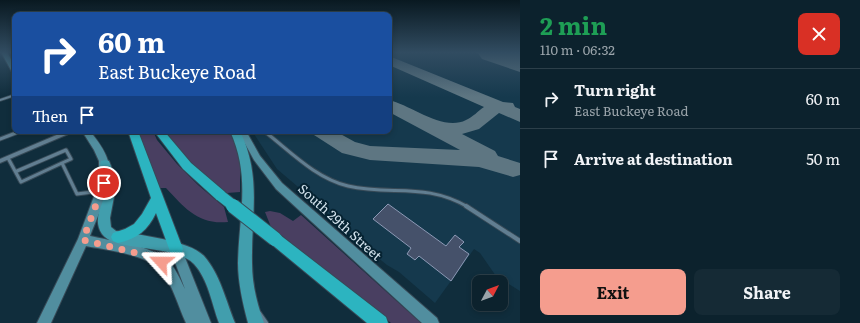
<!DOCTYPE html>
<html lang="en">
<head>
<meta charset="utf-8">
<style>
  body { margin:0; font-family:Literata,serif; background:#152a35; color:#f1f3f6; height:100vh; display:flex; flex-direction:column; font-size:15px; white-space:nowrap }
  * { box-sizing:border-box; margin:0 }
  p { font-size:13px; color:#9aa4aa }
  .icon { flex:none; width:22px; height:22px; fill:none; stroke:currentColor; stroke-width:2; stroke-linecap:round; stroke-linejoin:round }
  .map { position:relative; flex:1; overflow:hidden }
  .sheet { display:flex; flex-direction:column; background:#0c222d; width:340px }
  .sheet>* { flex:none }
  .top-card { position:absolute; left:12px; top:12px; width:380px; height:122px; border-radius:8px; box-shadow:0 2px 6px #0003,0 0 0 1px #2c3f49; background:#1a4fa0; color:#fff; overflow:hidden }
  .needle { width:26px; rotate:49deg }
  .fabs { position:absolute; left:472px; top:275px; display:grid; gap:8px }
  .fabs a { display:grid; place-items:center; width:36px; height:36px; border-radius:8px; background:#0c222d; box-shadow:0 2px 6px #0003,0 0 0 1px #2c3f49; font-size:20px }
  .pin { position:absolute; display:grid; place-items:center; width:34px; height:34px; color:#fff; margin:-17px; border:2px solid #fff; border-radius:50%; box-shadow:0 1px 4px #0007 }
  .me { position:absolute; width:44px; margin:-22px; rotate:294deg; stroke-linejoin:round; filter:drop-shadow(0 0 3px #0008) }
  .turn { display:flex; align-items:center; gap:14px; height:84px; padding:0 20px; font-size:18px }
  .turn .icon { width:52px; height:52px; stroke-width:2.5 }
  .turn b { display:block; font-size:28px; line-height:34px }
  .then { display:flex; align-items:center; height:38px; padding:0 20px; background:#0003; gap:8px; font-size:15px }
  .round { display:grid; place-items:center; flex:none; width:42px; height:42px; border-radius:8px; background:#152a35 }
  .headline { display:flex; align-items:center; justify-content:space-between; height:68px; padding:0 20px }
  h1 { font-size:24px; font-weight:700; line-height:30px; color:#1e9e55 }
  .action { display:flex; gap:8px; margin-top:auto; padding:8px 20px }
  .action a { flex:1; height:46px; border-radius:8px; background:#f59d8e; color:#111; font-size:16px; font-weight:700; line-height:46px; text-align:center }
  .action a+a { background:#152a35; color:#f1f3f6 }
  ul { padding:0; list-style:none }
  li { display:flex; align-items:center; gap:12px; height:60px; padding:0 20px; border-top:1px solid #2c3f49 }
  li div { flex:1 }
  li b { display:block; font-size:15px }
  li em { font-style:normal }
  main { display:flex; flex:1; min-height:0 }
  .map>svg:first-child { display:block }
  .built { fill:#15394d }
  .green { fill:#493f61 }
  .lines { fill:none; stroke-linecap:round; stroke-linejoin:round }
  .taxiway { fill:#5e7682; fill-rule:evenodd }
  .runway { fill:#5e7682; fill-rule:evenodd }
  .building { fill:#45516a; stroke:#8c99b5 }
  .lane-far2-casing { stroke:#374a57; stroke-width:3.5 }
  .lane-far1-casing { stroke:#374a57; stroke-width:5 }
  .lane-casing { stroke:#374a57; stroke-width:6 }
  .street-casing { stroke:#374a57; stroke-width:2 }
  .secondary-casing { stroke:#374a57; stroke-width:2 }
  .primary-casing { stroke:#374a57; stroke-width:2 }
  .highway-casing { stroke:#374a57; stroke-width:2 }
  .lane-far2 { stroke:#617e91; stroke-width:2 }
  .lane-far1 { stroke:#617e91; stroke-width:3 }
  .lane { stroke:#617e91; stroke-width:4 }
  .street { fill:#617e91; fill-rule:evenodd }
  .secondary { fill:#518e9f; fill-rule:evenodd }
  .primary { fill:#419ead; fill-rule:evenodd }
  .highway { fill:#2cb4c0; fill-rule:evenodd }
  .highway-bridge-far1-casing { stroke:#374a57; stroke-width:13; stroke-linecap:butt }
  .highway-bridge-casing { stroke:#374a57; stroke-width:16; stroke-linecap:butt }
  .highway-bridge-far1 { stroke:#2cb4c0; stroke-width:11 }
  .highway-bridge { stroke:#2cb4c0; stroke-width:14 }
  .route { stroke:#f59d8e; stroke-width:7; stroke-dasharray:0 12.6 }
  .labels { text-anchor:middle; stroke-width:4; stroke-linejoin:round; paint-order:stroke }
  .near-street-label { font-size:13px; fill:#d4e4ee; stroke:#062332 }
</style>
</head>
<body>
<main>
<div class="map">
<svg width="520" height="323" viewBox="0 0 520 323">
  <rect width="100%" height="100%" fill="#102d3c"/>
  <!-- built -->
  <path class="built" d="M389,52H520V291L496,276L480,253L474,249L435,303L399,272L387,265L344,230L324,209L277,169L252,131H389Z"/>
  <!-- green -->
  <path class="green" d="M138,131H153L157,140L177,164L198,185L224,207L228,222C198,225 185,208 166,188H160Z
    M164,131H230L240,152V192L227,193C204,175 181,156 164,131Z
    M270,211L280,213L293,221L301,215L421,323H391L271,227L265,212Z"/>
  <g class="lines">
    <!-- taxiway -->
    <path class="taxiway" d="M389,56L503,102L513,103L515,107L520,109V122L499,113L479,129L462,134L495,151L498,156L520,163V175L513,177L479,167L370,160L342,153L314,135L312,131H335L355,142L370,146L460,150L389,112V100C411,105 443,132 466,120C473,117 478,111 484,107L389,65Z"/>
    <!-- runway -->
    <path class="runway" d="M477,52H520V72L482,59Z"/>
  </g>
  <!-- building -->
  <path class="building" d="M388,204L446,246L455,235L464,242L459,247L469,254L451,281L419,256L415,260L407,254L411,248L373,219Z"/>
  <g class="lines">
    <!-- lane-far2 casing -->
    <g class="lane-far2-casing">
      <path id="lane-far2" d="M0,100L15,95"/>
    </g>
    <!-- lane-far1 casing -->
    <g class="lane-far1-casing">
      <path id="lane-far1" d="M264,131C290,151 315,178 348,186C392,196 425,182 468,207
        M0,139L21,131
        M8,158L21,182L62,163L77,194L100,191
        M17,171L66,150L71,159L62,163"/>
    </g>
    <!-- lane casing -->
    <g class="lane-casing">
      <path id="lane" d="M466,206L520,241
        M259,313L266,323"/>
    </g>
    <!-- street casing -->
    <g class="street-casing">
      <path id="street" d="M66,131H74L73,132L0,163V159Z"/>
    </g>
    <!-- secondary casing -->
    <g class="secondary-casing">
      <path id="secondary" d="M1,52H7L15,66V74L12,72Z
        M82,131H90C97,140 105,150 108,161C114,183 98,215 90,236C112,241 150,245 167,260C175,267 180,279 185,289L170,249L172,245L176,244L180,245L211,323H186C178,306 173,285 161,271C147,254 106,250 86,246L51,323H37L78,239L99,183V161L94,150Z
        M238,131H246L260,156L282,183L437,318L439,323H422L276,189L254,160Z"/>
    </g>
    <!-- primary casing -->
    <g class="primary-casing">
      <path id="primary" d="M230,131H240C262,177 251,215 252,263C252,284 257,304 264,323H248C243,304 238,283 238,263C239,215 251,177 230,131Z
        M105,160L109,161L117,181L110,218L111,227L116,231C138,235 189,240 204,256C220,274 226,301 235,323H219C212,304 208,279 194,264C175,244 114,252 102,234C90,216 108,200 107,181C106,175 102,169 100,164L101,161Z"/>
    </g>
    <!-- highway casing -->
    <g class="highway-casing">
      <path id="highway" d="M128,131H138L183,249L181,254L176,256L171,254L156,213C148,230 137,239 118,243L113,241L111,237L113,233L125,229L134,224L142,214L151,198Z
        M154,131H164L191,163L225,192L227,196L225,200L221,201L217,200L183,169Z
        M275,233L280,235L386,317L388,323H367L270,243L268,239L270,235Z"/>
    </g>
    <!-- lane-far2 -->
    <use href="#lane-far2" class="lane-far2"/>
    <!-- lane-far1 -->
    <use href="#lane-far1" class="lane-far1"/>
    <!-- lane -->
    <use href="#lane" class="lane"/>
    <!-- street -->
    <use href="#street" class="street"/>
    <!-- secondary -->
    <use href="#secondary" class="secondary"/>
    <!-- primary -->
    <use href="#primary" class="primary"/>
    <!-- highway -->
    <use href="#highway" class="highway"/>
    <!-- highway-bridge-far1 casing -->
    <g class="highway-bridge-far1-casing">
      <path id="highway-bridge-far1" d="M221,196L235,207"/>
    </g>
    <!-- highway-bridge casing -->
    <g class="highway-bridge-casing">
      <path id="highway-bridge" d="M233,206L275,239"/>
    </g>
    <!-- highway-bridge-far1 -->
    <use href="#highway-bridge-far1" class="highway-bridge-far1"/>
    <!-- highway-bridge -->
    <use href="#highway-bridge" class="highway-bridge"/>
  </g>
  <!-- sky -->
  <linearGradient id="sky" x2="0" y2="1"><stop stop-color="#091921"/><stop offset="0.54" stop-color="#314c61"/><stop offset="1" stop-color="#314c61" stop-opacity="0"/></linearGradient>
  <rect width="520" height="97" fill="url(#sky)"/>
  <g class="lines">
    <!-- route -->
    <path class="route" d="M104,183L83,240L148,256L161,262"/>
  </g>
  <g class="labels">
    <!-- near-street labels -->
    <g class="near-street-label">
      <text transform="translate(340 222) rotate(42)" y="5">South 29th Street</text>
    </g>
  </g>
</svg>
<div class="fabs">
<a><svg class="needle" viewBox="-14 -14 28 28"><path d="M0-13l5 13h-10z" fill="#e53935"/><path d="M0 13l5-13h-10z" fill="#9aa4aa"/></svg></a>
</div>
<div class="pin" style="left:104px;top:183px;background:#d93025"><svg class="icon" aria-label="arrive" viewBox="0 0 24 24"><path d="M6 21V4h12l-3 4 3 4H6"/></svg></div>
<svg class="me" style="left:161px;top:262px" viewBox="-20 -20 40 40"><path d="M0-17L14 15 0 8-14 15z" fill="#f59d8e" stroke="#fff" stroke-width="4"/></svg>
<div class="top-card">
<div class="turn"><svg class="icon" aria-label="right" viewBox="0 0 24 24"><path d="M7 20v-9h11M14 6l5 5-5 5"/></svg><div><b>60 m</b>East Buckeye Road</div></div>
<div class="then">Then<svg class="icon" aria-label="arrive" viewBox="0 0 24 24"><path d="M6 21V4h12l-3 4 3 4H6"/></svg></div>
</div>
</div>
<section class="sheet">
<div class="headline"><div><h1>2 min</h1><p>110 m · 06:32</p></div><a class="round" style="background:#d93025;color:#fff"><svg class="icon" aria-label="close" viewBox="0 0 24 24"><path d="M6 6l12 12M18 6L6 18"/></svg></a></div>
<ul>
<li><svg class="icon" aria-label="right" viewBox="0 0 24 24"><path d="M7 20v-9h11M14 6l5 5-5 5"/></svg><div><b>Turn right</b><p>East Buckeye Road</p></div><em>60 m</em></li>
<li><svg class="icon" aria-label="arrive" viewBox="0 0 24 24"><path d="M6 21V4h12l-3 4 3 4H6"/></svg><div><b>Arrive at destination</b></div><em>50 m</em></li>
</ul>
<div class="action"><a>Exit</a><a>Share</a></div>
</section>
</main>
</body>
</html>
